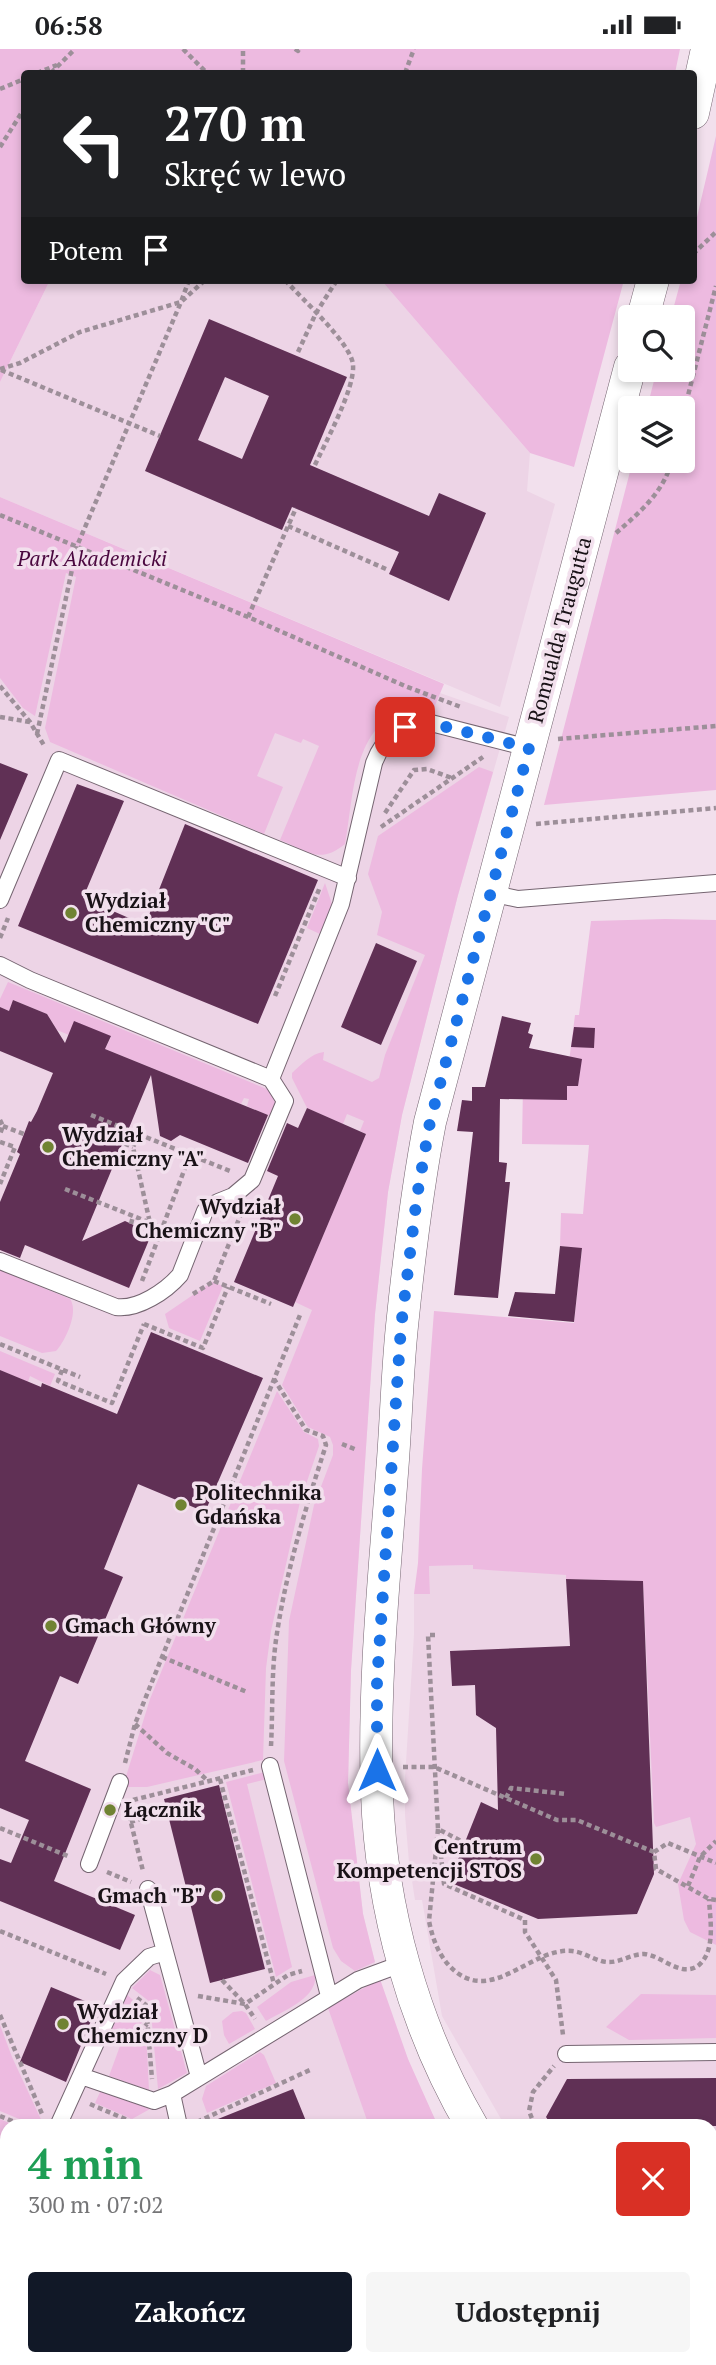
<!DOCTYPE html>
<html lang="pl">
<head>
<meta charset="utf-8">
<style>
  body { margin:0; font-family:"PT Serif",serif; background:#f6f6f6; color:#202124; height:100vh; display:flex; flex-direction:column; font-size:26px; white-space:nowrap }
  * { box-sizing:border-box; margin:0 }
  p { font-size:23px; color:#757577 }
  .icon { flex:none; width:38px; height:38px; fill:none; stroke:currentColor; stroke-width:2; stroke-linecap:round; stroke-linejoin:round }
  .map { position:relative; flex:1; overflow:hidden }
  .drawer { position:absolute; left:0px; top:2070px; width:718px; height:247px; display:flex; flex-direction:column; background:#fff; border-radius:21px 21px 0 0; box-shadow:0 4px 10px #0003 }
  .drawer>* { flex:none }
  .banner { position:absolute; left:21px; top:21px; width:676px; height:214px; border-radius:7px; box-shadow:0 4px 10px #0003; background:#202124; color:#fff; overflow:hidden }
  .buttons { position:absolute; left:618px; top:256px; display:grid; gap:14px }
  .buttons a { display:grid; place-items:center; width:77px; height:77px; border-radius:7px; background:#fff; box-shadow:0 4px 10px #0003; font-size:35px }
  .pin { position:absolute; display:grid; place-items:center; width:60px; height:60px; color:#fff; margin:-30px; border-radius:14px; box-shadow:0 4px 10px #0006 }
  .me { position:absolute; width:77px; margin:-38px; rotate:0deg; stroke-linejoin:round; filter:drop-shadow(0 0 5px #0008) }
  .turn { display:flex; align-items:center; gap:24px; height:147px; padding:0 28px; font-size:32px }
  .turn .icon { width:91px; height:91px; stroke-width:2.5 }
  .turn b { display:block; font-size:49px; line-height:60px }
  .then { display:flex; align-items:center; height:66px; padding:0 28px; background:#0003; gap:14px; font-size:26px }
  .round { display:grid; place-items:center; flex:none; width:74px; height:74px; border-radius:7px; background:#f6f6f6 }
  .summary { display:flex; align-items:center; justify-content:space-between; height:119px; padding:0 28px }
  h1 { font-size:42px; font-weight:700; line-height:52px; color:#1e9e55 }
  .action { display:flex; gap:14px; margin-top:auto; padding:14px 28px }
  .action a { flex:1; height:80px; border-radius:7px; background:#111827; color:#fff; font-size:28px; font-weight:700; line-height:80px; text-align:center }
  .action a+a { background:#f6f6f6; color:#202124 }
  .status { display:flex; justify-content:space-between; align-items:center; height:49px; padding:0 35px; background:#fff; direction:ltr }
  .status svg { height:19px; fill:currentColor }
  .map>svg:first-child { display:block }
  .built { fill:#edd4e6 }
  .green { fill:#edbae0 }
  .building { fill:#603055; fill-rule:evenodd }
  .lines { fill:none; stroke-linecap:round; stroke-linejoin:round }
  .service-casing { stroke:#756571; stroke-width:18 }
  .minor-casing { stroke:#756571; stroke-width:33 }
  .path { stroke:#9d8f99; stroke-width:4.5; stroke-dasharray:5 3.5; stroke-linecap:butt }
  .service { stroke:#fff; stroke-width:16 }
  .minor { stroke:#fff; stroke-width:32 }
  .route { stroke:#1a73e8; stroke-width:12; stroke-dasharray:0 21.6 }
  .poi-dot { fill:#708333; stroke:#f2e0ed; stroke-width:2.5 }
  .labels { text-anchor:middle; stroke-width:7; stroke-linejoin:round; paint-order:stroke }
  .park-label { font-size:21px; font-style:italic; fill:#4a073f; stroke:#f2e0ed }
  .street-label { font-size:21px; fill:#191217; stroke:#f2e0ed }
  .poi-label { font-size:21px; font-weight:bold; fill:#191217; stroke:#f2e0ed; text-anchor:start }
</style>
</head>
<body>
<div class="status"><b>06:58</b><svg viewBox="0 0 49 12"><path d="M0 12V9h3v3zM5 12V6h3v6zM10 12V3h3v9zM15 12V0h3v12zM26 1h20v11H26zM47 4h2v5h-2z"/></svg></div>
<div class="map">
<svg width="716" height="2316" viewBox="0 0 716 2316">
  <rect width="100%" height="100%" fill="#f2e0ed"/>
  <!-- built -->
  <path class="built" d="M50,231H381L530,404L527,442L555,455L500,658L0,448V333Z
    M0,496L391,660L434,659L440,644L509,668L458,846L402,1066L388,1143L375,1265L351,1621L348,1734L363,1865L377,1922L395,1977L415,2028L438,2077H7V2310H575L579,2316H0Z
    M473,1516V1520L716,1529V2190L711,2191L710,2077H505L442,1967L422,1851H415L409,1813L405,1766V1729L414,1585V1545H430L429,1517Z"/>
  <!-- green -->
  <path class="green" d="M0,0H680L675,24H202L199,21L196,24H24V231H50L0,333Z
    M716,87V741L544,756L633,411H682V359H647L657,320H682V268H671L681,231H693V185Z
    M381,231H624L574,418L530,404Z
    M0,448L444,635L434,659C427,659 419,658 412,659C352,672 354,746 345,795C319,816 308,802 280,791L319,697L303,690L301,694L275,684L257,727L283,738L264,785L50,693L45,679L76,528L66,524L35,667L23,659L0,629Z
    M479,718L493,723L458,846L402,1066L388,1143L375,1265L351,1621L348,1734L363,1865L375,1913L355,1922L341,1912L333,1899L284,1712L289,1572L314,1456L333,1406V1396L330,1388L308,1378L282,1336L312,1261L295,1253L366,1085L360,1082L364,1072L347,1065L343,1075L307,1059L292,1029V1024C302,1015 310,1005 324,1003L323,1011L372,1033L379,1029L385,1006L425,906L377,886L382,863L368,825L378,787Z
    M325,834L332,855L320,885L307,879Z
    M665,870L716,871V1896L690,1883L684,1871L678,1835L696,1795L690,1768L656,1778L654,1774L643,1532L566,1530V1526L473,1520V1516L429,1517L430,1545H414L418,1514L422,1420L434,1262L574,1274L582,1200L560,1197L561,1164L583,1165L589,1096L522,1095L523,1036H566L575,966H579L591,872Z
    M8,933L269,1041L275,1053L270,1067L247,1057L249,1050L244,1049L241,1055L105,1000L111,988L74,973L69,986L57,981L47,965L13,951L9,962L0,958V950Z
    M0,1221L70,1250C79,1262 66,1291 56,1302L42,1304L0,1287Z
    M212,1233L223,1237L200,1292L169,1279L165,1265Z
    M0,1302L55,1325L50,1337L30,1327L28,1333L0,1321Z
    M277,1342L304,1383L318,1390L319,1397L300,1453L271,1582L266,1619L263,1711L147,1738H128L124,1734L150,1650Z
    M265,1723L267,1730L247,1735L292,1918L276,1928L226,1733Z
    M150,1921L160,1926L187,2024L158,2040L150,1953L132,1939Z
    M315,1926C318,1949 283,1962 266,1972L257,1958L291,1933Z
    M380,1930L408,2010L438,2077H369L328,1959Z
    M641,1945L716,1946V1989L629,1991L606,1978Z
    M127,1946L143,1959V1972L130,1989H115L107,1982L114,1964Z
    M242,1962L246,1964L255,1980L229,1995L224,1986L222,1972L233,1963Z
    M0,1976L12,2008L44,2077H36L0,2062Z
    M146,1982L149,2041L109,2027L120,1997L134,1994Z
    M260,2003L264,2006L276,2034L207,2064L202,2050L206,2037Z
    M101,2041L150,2060L132,2070L95,2054Z
    M0,2070L16,2077H7V2139L0,2142Z
    M716,2257V2316H647L643,2310H710L711,2259Z"/>
  <!-- building -->
  <path class="building" d="M209,270L347,328L310,416L429,467L439,444L486,464L449,552L389,525L399,503L292,458L282,481L145,422ZM225,328L269,347L242,410L198,391Z
    M0,714L28,725L0,791Z
    M77,735L124,752L83,849L145,876L185,775L318,831L258,975L18,877Z
    M376,894L417,912L381,996L341,978Z
    M13,951L47,965L65,994L74,972L111,987L105,1000L268,1066L248,1114L180,1086L171,1092L160,1087L151,1026L82,1192L125,1172L136,1177L140,1187L149,1191L129,1239L25,1196L20,1209L0,1201V1153L20,1105L17,1103L29,1072L31,1073L37,1062L53,1024L0,1002V958L9,962Z
    M502,967L531,974L528,984L533,986L529,999L582,1010L578,1037H567V1051L500,1050L499,1113L507,1114L505,1133H510L498,1249L454,1246L473,1083L457,1082L462,1051L472,1052V1038H485Z
    M574,978L595,979L594,999L571,998Z
    M307,1059L366,1085L293,1258L234,1233L278,1127L267,1122L287,1074L298,1079Z
    M560,1197L582,1199L574,1273L508,1267L515,1243L555,1245Z
    M151,1283L263,1329L205,1463L138,1435L104,1520L123,1528L78,1635L60,1627L25,1712L91,1740L54,1832L135,1866L120,1901L0,1852V1810L11,1814L29,1771L0,1759V1321L41,1338L42,1334L117,1365Z
    M566,1530L643,1532L654,1825L637,1865L538,1870L449,1833L481,1753L498,1761L496,1679L476,1666L475,1636L452,1637L450,1602L570,1597Z
    M219,1736L265,1920L210,1934L164,1750Z
    M51,1938L97,1957L66,2033L20,2013Z
    M716,2029V2077H552L546,2068L567,2030Z
    M293,2040L308,2077H203V2076Z"/>
  <g class="lines">
    <!-- service casing -->
    <g class="service-casing">
      <path id="service" d="M490,844L518,850L716,834
        M0,851L59,711L348,829
        M0,916L30,931L271,1030L285,1052L252,1131L233,1147L218,1153L205,1162L180,1226C166,1242 138,1261 116,1258L0,1212
        M271,1030L341,855L374,714C384,687 402,675 431,674L529,699
        M270,1717L329,1947
        M89,1815L120,1733
        M148,1840L199,2028
        M566,2005L716,2003
        M81,2027L154,2052L172,2045L358,1931L404,1914
        M172,2045L179,2077
        M58,2077L124,1932L149,1908L165,1903
        M0,2165L7,2161
        M710,2176L716,2175"/>
    </g>
    <!-- minor casing -->
    <g class="minor-casing">
      <path id="minor" d="M693,64L707,0
        M643,268L653,231
        M472,2077C414,1978 381,1860 377,1745C373,1638 384,1531 392,1424C396,1375 397,1325 402,1277C409,1208 417,1140 430,1073L630,318
        M609,2310L613,2316"/>
    </g>
    <!-- path -->
    <path class="path" d="M183,0L207,24
      M295,0L298,2L299,0
      M37,24L57,16
      M51,24L75,0
      M243,24V0
      M405,24L414,0
      M0,40L24,30
      M0,98L24,60
      M693,205L716,183
      M285,231C300,248 352,295 353,316C355,340 325,394 314,418
      M298,303L316,264L337,231
      M0,320L20,314L80,283L181,253L189,231
      M1,321L160,387
      M682,370L716,237
      M0,466L248,568L405,637L461,658
      M288,477L386,520
      M616,484C640,463 664,443 672,411
      M248,568L296,459
      M0,637L30,673L45,698
      M0,668L30,673
      M37,685L77,497L181,253L205,231
      M558,690L716,677
      M385,764L414,721L427,720L452,729
      M536,775L716,759
      M381,778L483,708
      M0,889L8,869
      M275,947L320,838
      M91,1066L230,1122
      M0,1071L3,1077L0,1085
      M3,1077L24,1085
      M101,1085L133,1098
      M139,1085L133,1098L150,1174
      M0,1093L15,1098L0,1135
      M65,1140L161,1178
      M131,1175L133,1167
      M142,1232L190,1106
      M214,1232L271,1255
      M193,1245L214,1232L241,1165
      M144,1275L203,1299L228,1238
      M0,1295L80,1328
      M62,1321L58,1332L112,1354L144,1275
      M342,1395L357,1401
      M435,1586H428L438,1780L465,1794
      M162,1608L247,1643
      M135,1675L167,1704L195,1720L208,1732
      M271,1697C273,1660 271,1621 277,1584C287,1519 306,1458 326,1396L323,1387L306,1381L274,1330
      M125,1714L135,1675L300,1266
      M403,1718H434L557,1771H577L654,1803L656,1820L709,1850L716,1851
      M220,1730L274,1935
      M506,1749L511,1739L566,1745
      M133,1751L253,1721
      M129,1766L143,1822
      M130,1773L156,1766
      M0,1779L70,1808
      M438,1780L429,1872C433,1892 440,1910 456,1923C495,1953 532,1898 572,1902C584,1903 595,1912 607,1913C620,1914 631,1905 644,1905C662,1906 681,1930 699,1916C716,1901 710,1870 709,1850
      M439,1788L444,1835L525,1871V1883L556,1931L563,1986
      M654,1803L668,1794L716,1814
      M107,1823L131,1833
      M688,1837L700,1808L716,1792
      M0,1882L106,1925
      M222,1931L245,1955L255,1970
      M198,1947L245,1955L288,1926L302,1922
      M137,1949L146,1956L152,2030
      M0,1966L42,2065
      M118,1993L132,1992L147,1975
      M90,2055L132,2073
      M0,2067L24,2077
      M197,2073L312,2020
      M535,2077L529,2062L533,2043L554,2017
      M0,2277L7,2278
      M237,2310L260,2316
      M218,2316L219,2310
      M402,2316L403,2310"/>
    <!-- service -->
    <use href="#service" class="service"/>
    <!-- minor -->
    <use href="#minor" class="minor"/>
  </g>
  <g class="lines">
    <!-- route -->
    <path class="route" d="M377,1721V1632L401,1278L417,1147L430,1073L529,699L431,674H415L405,678"/>
  </g>
  <!-- markers -->
  <g class="poi-dot">
    <circle cx="71" cy="864" r="7"/>
    <circle cx="48" cy="1098" r="7"/>
    <circle cx="295" cy="1170" r="7"/>
    <circle cx="181" cy="1456" r="7"/>
    <circle cx="51" cy="1577" r="7"/>
    <circle cx="110" cy="1761" r="7"/>
    <circle cx="536" cy="1810" r="7"/>
    <circle cx="217" cy="1847" r="7"/>
    <circle cx="63" cy="1975" r="7"/>
  </g>
  <g class="labels">
    <!-- park labels -->
    <g class="park-label">
      <text x="92" y="517">Park Akademicki</text>
    </g>
    <!-- street labels -->
    <g class="street-label">
      <text transform="translate(560 581) rotate(-75)" y="7">Romualda Traugutta</text>
    </g>
    <!-- poi labels -->
    <g class="poi-label">
      <text x="85" y="859">Wydział<tspan x="85" dy="24">Chemiczny "C"</tspan></text>
      <text x="62" y="1093">Wydział<tspan x="62" dy="24">Chemiczny "A"</tspan></text>
      <text x="281" y="1165" text-anchor="end">Wydział<tspan x="281" dy="24">Chemiczny "B"</tspan></text>
      <text x="195" y="1451">Politechnika<tspan x="195" dy="24">Gdańska</tspan></text>
      <text x="65" y="1584">Gmach Główny</text>
      <text x="124" y="1768">Łącznik</text>
      <text x="522" y="1805" text-anchor="end">Centrum<tspan x="522" dy="24">Kompetencji STOS</tspan></text>
      <text x="203" y="1854" text-anchor="end">Gmach "B"</text>
      <text x="77" y="1970">Wydział<tspan x="77" dy="24">Chemiczny D</tspan></text>
    </g>
  </g>
</svg>
<div class="buttons">
<a><svg class="icon" aria-label="search" viewBox="0 0 24 24"><circle cx="10" cy="10" r="6"/><path d="M15 15l6 6"/></svg></a>
<a><svg class="icon" aria-label="layers" viewBox="0 0 24 24"><path d="M12 4l9 5-9 5-9-5zM3 14l9 5 9-5"/></svg></a>
</div>
<div class="pin" style="left:405px;top:678px;background:#d93025"><svg class="icon" aria-label="arrive" viewBox="0 0 24 24"><path d="M6 21V4h12l-3 4 3 4H6"/></svg></div>
<svg class="me" style="left:377px;top:1721px" viewBox="-20 -20 40 40"><path d="M0-17L14 15 0 8-14 15z" fill="#1a73e8" stroke="#fff" stroke-width="4"/></svg>
<div class="banner">
<div class="turn"><svg class="icon" aria-label="left" viewBox="0 0 24 24"><path d="M17 20v-9H6M10 6l-5 5 5 5"/></svg><div><b>270 m</b>Skręć w lewo</div></div>
<div class="then">Potem<svg class="icon" aria-label="arrive" viewBox="0 0 24 24"><path d="M6 21V4h12l-3 4 3 4H6"/></svg></div>
</div>
<section class="drawer">
<div class="summary"><div><h1>4 min</h1><p>300 m · 07:02</p></div><a class="round" style="background:#d93025;color:#fff"><svg class="icon" aria-label="close" viewBox="0 0 24 24"><path d="M6 6l12 12M18 6L6 18"/></svg></a></div>
<div class="action"><a>Zakończ</a><a>Udostępnij</a></div>
</section>
</div>
</body>
</html>
